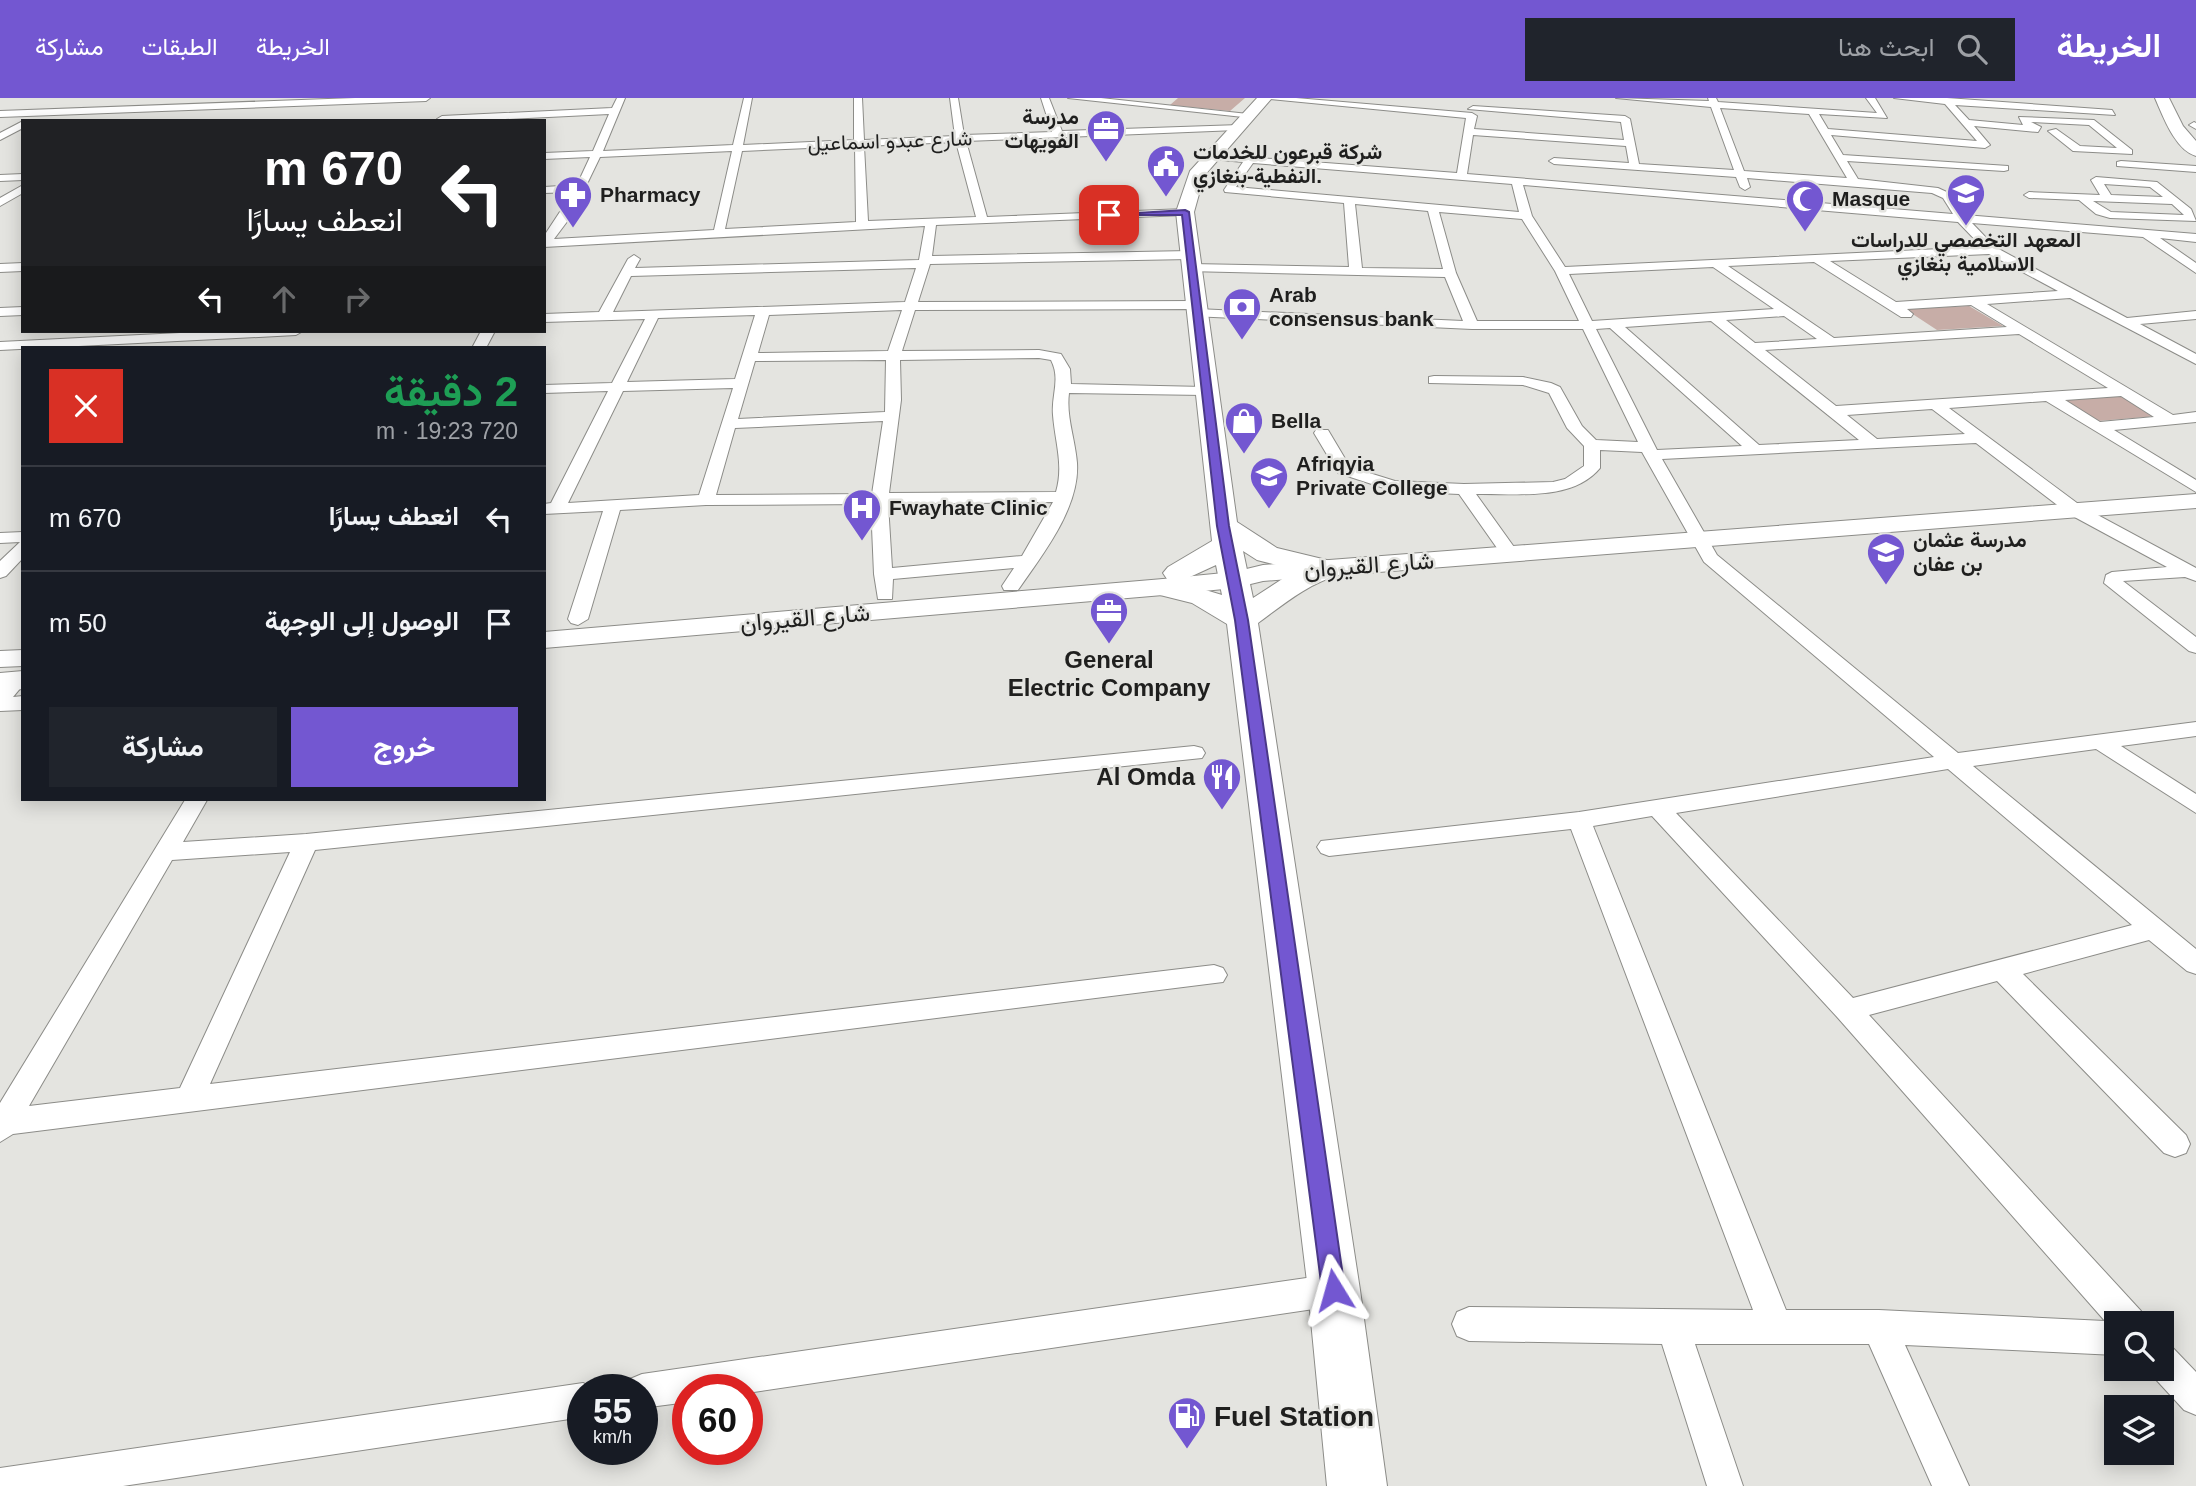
<!DOCTYPE html>
<html lang="ar">
<head>
<meta charset="utf-8">
<style>
  body { margin:0; font-family:Helvetica,Vazirmatn,sans-serif; background:#20242c; color:#f1f3f6; direction:rtl; height:100vh; display:flex; flex-direction:column; font-size:26px; white-space:nowrap }
  * { box-sizing:border-box; margin:0 }
  p { font-size:23px; color:#9ea1a6 }
  .icon { flex:none; width:38px; height:38px; fill:none; stroke:currentColor; stroke-width:2; stroke-linecap:round; stroke-linejoin:round }
  .map { position:relative; flex:1; overflow:hidden; direction:ltr }
  .panel { position:absolute; left:21px; top:248px; width:525px; height:455px; display:flex; flex-direction:column; background:#171b24; border-radius:0px; box-shadow:0 4px 18px #0003; direction:rtl }
  .panel>* { flex:none }
  .banner { position:absolute; left:21px; top:21px; width:525px; height:214px; border-radius:0px; box-shadow:0 4px 18px #0003; direction:rtl; background:#202124; color:#fff; overflow:hidden }
  .controls { position:absolute; left:2104px; top:1213px; display:grid; gap:14px }
  .controls a { display:grid; place-items:center; width:70px; height:70px; border-radius:0px; background:#171b24; box-shadow:0 4px 18px #0003; font-size:35px }
  .speed { position:absolute; left:567px; top:1276px; display:flex; gap:14px; font-size:35px; font-weight:700; text-align:center }
  .speed>* { display:grid; place-content:center; width:91px; height:91px; border-radius:50%; background:#171b24; box-shadow:0 4px 18px #0003; line-height:1 }
  .speed small { font-size:18px; font-weight:400 }
  .speed .limit { border:10px solid #d22; background:#fff; color:#111 }
  .pin { position:absolute; display:grid; place-items:center; width:60px; height:60px; color:#fff; margin:-30px; border-radius:14px; box-shadow:0 4px 10px #0006 }
  .me { position:absolute; width:77px; margin:-38px; rotate:352deg; stroke-linejoin:round; filter:drop-shadow(0 0 5px #0008) }
  .turn { display:flex; align-items:center; gap:24px; height:147px; padding:0 28px; font-size:32px }
  .turn .icon { width:91px; height:91px; stroke-width:2.5 }
  .turn b { display:block; font-size:49px; line-height:60px }
  .lanes { display:flex; align-items:center; height:66px; padding:0 28px; background:#0003; justify-content:center; gap:35px; direction:ltr }
  .lanes .off { opacity:.35 }
  .round { display:grid; place-items:center; flex:none; width:74px; height:74px; border-radius:0px; background:#20242c }
  .head { display:flex; align-items:center; justify-content:space-between; height:119px; padding:0 28px }
  h1 { font-size:42px; font-weight:700; line-height:52px; color:#1e9e55 }
  .cta { display:flex; gap:14px; margin-top:auto; padding:14px 28px }
  .cta a { flex:1; height:80px; border-radius:0px; background:#7357d1; color:#fff; font-size:28px; font-weight:700; line-height:80px; text-align:center }
  .cta a+a { background:#20242c; color:#f1f3f6 }
  ul { padding:0; list-style:none }
  li { display:flex; align-items:center; gap:21px; height:105px; padding:0 28px; border-top:2px solid #363941 }
  li div { flex:1 }
  li b { display:block; font-size:26px }
  li em { font-style:normal }
  header { display:flex; align-items:center; gap:42px; box-sizing:border-box; height:98px; padding:0 35px; background:#7357d1; color:#fff }
  header strong { font-size:33px }
  nav { display:flex; gap:38px; margin-inline-start:auto; font-size:24px }
  .search { width:490px; height:63px; background:#20242c; display:flex; align-items:center; gap:18px; box-sizing:border-box; padding:0 24px; border-radius:0px; color:#9ea1a6; font-size:26px }
  .map>svg:first-child { display:block }
  .green { fill:#c7ada7 }
  .lines { fill:none; stroke-linecap:round; stroke-linejoin:round }
  .minor-casing { stroke:#8c8c88; stroke-width:2 }
  .secondary-casing { stroke:#8c8c88; stroke-width:2 }
  .primary-casing { stroke:#8c8c88; stroke-width:2 }
  .minor { fill:#fff; fill-rule:evenodd }
  .secondary { fill:#fff; fill-rule:evenodd }
  .primary { fill:#fff; fill-rule:evenodd }
  .route { fill:#7357d1; stroke:#4b3988; stroke-width:2 }
  .labels { text-anchor:middle; stroke-width:5; stroke-linejoin:round; paint-order:stroke }
  .far-poi-label { font-size:21px; font-weight:bold; fill:#1f1f1e; stroke:#e4e4e0; text-anchor:start }
  .far-street-label { font-size:21px; fill:#1f1f1e; stroke:#e4e4e0 }
  .street-label { font-size:24px; fill:#1f1f1e; stroke:#e4e4e0 }
  .poi-label { font-size:24px; font-weight:bold; fill:#1f1f1e; stroke:#e4e4e0 }
  .near-poi-label { font-size:28px; font-weight:bold; fill:#1f1f1e; stroke:#e4e4e0; text-anchor:start }
</style>
</head>
<body>
<header>
<strong>الخريطة</strong>
<div class="search"><svg class="icon" aria-label="search" viewBox="0 0 24 24"><circle cx="10" cy="10" r="6"/><path d="M15 15l6 6"/></svg>ابحث هنا</div>
<nav><a>الخريطة</a><a>الطبقات</a><a>مشاركة</a></nav>
</header>
<div class="map">
<svg width="2196" height="1388" viewBox="0 0 2196 1388">
  <rect width="100%" height="100%" fill="#e4e4e0"/>
  <!-- green -->
  <path class="green" d="M1178,0H1245L1230,13L1170,7Z
    M1969,208L2003,228L1937,232L1905,211Z
    M2121,297L2158,318L2098,323L2062,302Z"/>
  <g class="lines">
    <!-- minor casing -->
    <g class="minor-casing">
      <path id="minor" d="M355,0H430L426,3L0,19V13Z
        M617,0H625L603,53L733,47L744,0H752L743,47L854,42V0H862L864,42L955,38L950,0H958L964,37L1052,34L1041,0H1049L1062,33L1240,27L1237,32L966,43L987,119L1185,111L1191,114L1185,117L936,127L932,158L1190,153L1196,157L1190,161L930,166L918,204L1194,203L1201,207L1194,211L915,212L902,253L1039,252L1061,256L1070,271L1071,286L1204,289L1211,293L1204,297L1069,295C1066,319 1075,340 1077,365C1080,410 1042,457 1018,492H1004L1002,488L1014,470L893,481L892,501H878L874,476L871,406L706,407L620,412L588,521L578,527L571,525L568,521L603,413L544,416V406L551,405L608,293L544,295V287L612,285L645,221L544,224V216L599,214L628,161L634,157L640,161L635,170L919,162L925,128L544,149V138L573,94L544,95V89L577,87L590,59L544,61V55L593,53L609,16L464,23L437,21L442,18L612,10ZM956,44L976,119L868,123L864,48ZM855,48L856,124L725,131L742,53ZM732,53L714,132L554,141L572,117L600,59ZM916,170L905,204L613,214L631,178ZM902,212L888,253L758,255L769,217ZM755,217L735,281L627,284L658,220ZM1039,260L1051,262C1061,281 1051,298 1053,317C1055,344 1064,367 1056,394L889,395L901,302L900,262ZM886,262L885,314L738,321L755,263ZM733,290L699,397L568,405L623,293ZM883,323L872,396L716,397L735,330ZM1053,404L1022,458L892,470L888,406Z
        M1068,0H1101L1248,16L1243,19Z
        M1261,0H1296L1472,15L1477,18L1474,31L1624,42L1621,24L1468,11L1473,8L1625,18L1630,21L1639,66L1734,72L1711,9L1616,0L1709,3L1708,0H1716L1718,4L1877,15L1866,0H1875L1887,20L1819,16L1828,31L1977,43L1945,6L1894,0H1947L2112,12L2115,17L1955,7L1969,22L2023,27L2019,19L2094,22L2132,52V56L2073,53L2048,33L2056,31L2080,48L2117,50L2089,27L2031,24L2041,29L2038,34L1974,28L1990,47L1985,50L1831,37L1843,57L2008,68V72L2004,73L1847,63L1858,81L1938,90L1951,96L1965,117L2196,136V144L2160,140L2196,165V175L2143,139L1972,125L1995,149L2127,220L2196,213V221L2140,226L2196,256V266L2070,200L1987,206L2173,317L2196,314V324L2114,332L2196,382V394L2046,303L1949,310L2081,408L2196,470V483L2185,479L2123,483L2196,539V555L2189,553L2104,485L2106,477L2112,474L2167,469L2069,416L1976,345L1662,361L1717,457L1958,655L2196,624V638L2121,648L2196,696V715L2096,651L1973,668L2196,851V876L2187,873L2149,842L2023,876L2186,1037L2190,1046L2186,1055L2175,1059L2164,1055L1997,883L1869,917L2141,1213L2146,1225H2116V1257L1905,1247L1969,1388H1932L1869,1246H1695L1743,1388H1707L1662,1246L1469,1243L1457,1238L1452,1226L1457,1214L1469,1209L1753,1212L1571,731L1329,758L1321,755L1317,749L1321,743L1579,714L1934,659L1704,464L1642,354L1600,352V370C1572,404 1515,395 1476,396L1519,456L1510,461L1504,460L1459,396L1393,393L1338,375L1314,335L1316,332H1328L1350,369L1395,383L1464,386L1553,384L1565,381L1584,368V348L1567,330L1549,295L1523,287L1429,285V279L1434,278L1523,279L1551,285L1560,289L1582,328L1596,342L1638,344L1583,231H1472L1192,218V212L1197,211L1463,223L1445,179L1187,173L1185,170L1191,166L1349,169L1344,105L1225,94L1224,92L1243,64L1211,61L1207,56L1457,75L1466,20ZM1720,10L1809,16L1847,80L1744,73ZM1473,37L1626,48L1629,65L1554,60L1549,63L1554,66L1736,79L1740,89L1745,92L1750,89L1747,80L1932,95L1943,100L1953,116L1467,76ZM1253,65L1512,86L1519,114L1236,89ZM1523,87L1958,124L1982,149L1565,169L1532,118ZM1355,106L1428,113L1443,171L1362,170ZM1439,114L1522,121L1555,173L1579,223H1477L1456,175ZM1989,156L2058,193L1896,204L1830,163ZM1814,164L1901,219H1911L1913,216L1907,211L1971,207L2007,229L1834,240L1728,168ZM1713,169L1774,211L1592,223L1569,176ZM1784,218L1817,241L1755,245L1726,222ZM1711,223L1859,342L1759,347L1625,229ZM1610,230L1742,348L1657,352L1596,231ZM2019,236L2108,290L1836,308L1765,252ZM2121,298L2154,319L2100,324L2065,302ZM1932,311L1965,336L1877,341L1847,317ZM1948,671L2132,827L1853,900L1676,715ZM1652,718L1838,920L2105,1223L1879,1212H1786L1593,728Z
        M23,23V30L0,42V35Z
        M2194,24L2196,25V31L2189,27Z
        M2121,63L2196,68V74L2117,68V64Z
        M23,76V82L0,83V77Z
        M2096,79L2157,84L2191,111L2196,123L2110,120L2096,116L2079,102L2029,100L2024,97L2029,94L2100,97L2091,82ZM2104,86L2150,89L2163,99L2111,97ZM2093,103L2172,106L2184,117L2111,114Z
        M23,87V95L0,108V100Z
        M23,165V173L0,174V166Z
        M23,209V217L0,218V210Z
        M220,233H303L296,237L0,252V244Z
        M481,233H495L486,250H472Z
        M23,434V460L6,478L0,480V463L20,444L0,445V435Z
        M15,577L23,579V587L13,599L23,598V612L0,613V588L8,579Z
        M1194,648L1202,650L1205,655L1202,660L315,752L210,986L1214,867L1223,870L1227,877L1223,884L13,1036L0,1044V1005L185,702H207L183,744L306,736ZM290,754L180,990L29,1008L172,762Z
        M1334,1176L1346,1181L1350,1192L1346,1203L1334,1208L747,1295V1292H688V1304L642,1310V1292H625L630,1281L642,1276Z
        M2161,1245L2173,1250L2196,1274V1317L2184,1312L2149,1274L2147,1270H2161Z
        M583,1285L596,1292H583V1319L123,1388H0V1370Z"/>
    </g>
    <!-- secondary casing -->
    <g class="secondary-casing">
      <path id="secondary" d="M2196,396V410L1263,483L1234,490L1163,497L544,550V534L1163,481L1234,474L1263,467Z
        M23,552V568L0,569V553Z
        M23,573V591L0,593V575Z"/>
    </g>
    <!-- primary casing -->
    <g class="primary-casing">
      <path id="primary" d="M1257,0H1272L1204,78L1194,114L1237,424L1277,450L1339,465L1344,471L1339,477C1309,485 1284,506 1258,525L1360,1192L1387,1388H1327L1308,1192L1227,526L1192,505L1152,495L1148,489L1152,483L1167,481L1163,475L1168,469L1212,443L1176,114L1190,73ZM1243,453L1257,462L1296,472L1253,500ZM1216,467L1222,497L1179,484Z
        M2155,0H2169L2183,28L2196,43V58C2175,52 2163,18 2155,0Z"/>
    </g>
    <!-- minor -->
    <use href="#minor" class="minor"/>
    <!-- secondary -->
    <use href="#secondary" class="secondary"/>
    <!-- primary -->
    <use href="#primary" class="primary"/>
  </g>
  <!-- route -->
  <path class="route" d="M1185,112L1189,114L1229,428L1248,522L1345,1192L1342,1200L1334,1203L1326,1200L1322,1192L1235,522L1217,428L1182,117H1105Z"/>
  <!-- icons -->
  <defs>
    <g id="office-pin" transform="scale(2.0125)"><path d="M0 17L-7.5 6A9.5 9.5 0 1 1 7.5 6Z" fill="#7357d1" stroke="#e4e4e0"/><path d="M-6-3h4V-5.5h4V-3h4V5H-6ZM-1-4.5V-3h2v-1.5ZM-6 0V1H6V0Z" fill="#fff"/></g>
    <g id="civic-pin" transform="scale(2.0125)"><path d="M0 17L-7.5 6A9.5 9.5 0 1 1 7.5 6Z" fill="#7357d1" stroke="#e4e4e0"/><path d="M-.6-6.5H3V-4.5H.6V-3L4-1V1h2V6H-6V1h2V-1L-.6-3ZM-1.2 2.5V6h2.4V2.5Z" fill="#fff"/></g>
    <g id="school-pin" transform="scale(2.0125)"><path d="M0 17L-7.5 6A9.5 9.5 0 1 1 7.5 6Z" fill="#7357d1" stroke="#e4e4e0"/><path d="M0-5L7-2L0 1L-7-2ZM-4 1L0 2.5L4 1V4Q0 6-4 4Z" fill="#fff"/></g>
    <g id="pharmacy-pin" transform="scale(2.0125)"><path d="M0 17L-7.5 6A9.5 9.5 0 1 1 7.5 6Z" fill="#7357d1" stroke="#e4e4e0"/><path d="M-2-6h4v4h4v4h-4v4h-4v-4h-4v-4h4Z" fill="#fff"/></g>
    <g id="mosque-pin" transform="scale(2.0125)"><path d="M0 17L-7.5 6A9.5 9.5 0 1 1 7.5 6Z" fill="#7357d1" stroke="#e4e4e0"/><path d="M3.5-4.9A6 6 0 1 0 3.5 4.9A5 5 0 1 1 3.5-4.9Z" fill="#fff"/></g>
    <g id="bank-pin" transform="scale(2.0125)"><path d="M0 17L-7.5 6A9.5 9.5 0 1 1 7.5 6Z" fill="#7357d1" stroke="#e4e4e0"/><path d="M-6-4H6V4H-6ZM0-2.3a2.3 2.3 0 1 0 0 4.6a2.3 2.3 0 1 0 0-4.6Z" fill="#fff"/></g>
    <g id="shop-pin" transform="scale(2.0125)"><path d="M0 17L-7.5 6A9.5 9.5 0 1 1 7.5 6Z" fill="#7357d1" stroke="#e4e4e0"/><path d="M-5-2.5h2.3a2.7 3.5 0 0 1 5.4 0H5L5.5 6h-11ZM-1.5-2.5h3a1.5 2.3 0 0 0-3 0Z" fill="#fff"/></g>
    <g id="university-pin" transform="scale(2.0125)"><path d="M0 17L-7.5 6A9.5 9.5 0 1 1 7.5 6Z" fill="#7357d1" stroke="#e4e4e0"/><path d="M0-5L7-2L0 1L-7-2ZM-4 1L0 2.5L4 1V4Q0 6-4 4Z" fill="#fff"/></g>
    <g id="hospital-pin" transform="scale(2.0125)"><path d="M0 17L-7.5 6A9.5 9.5 0 1 1 7.5 6Z" fill="#7357d1" stroke="#e4e4e0"/><path d="M-5-5h3v3.5h4V-5h3V5h-3V1.5h-4V5h-3Z" fill="#fff"/></g>
    <g id="restaurant-pin" transform="scale(2.0125)"><path d="M0 17L-7.5 6A9.5 9.5 0 1 1 7.5 6Z" fill="#7357d1" stroke="#e4e4e0"/><path d="M-5-6h1v4h1v-4h1v4h1v-4h1v5L-1.5 .5V6h-2V.5L-5-1ZM5-6V6H3V1.5H1.5Q1.5-4 5-6Z" fill="#fff"/></g>
    <g id="fuel-pin" transform="scale(2.0125)"><path d="M0 17L-7.5 6A9.5 9.5 0 1 1 7.5 6Z" fill="#7357d1" stroke="#e4e4e0"/><path d="M-5.5-6h7V0h2V4h1.3V-2.5L3-4.5l.8-.8L6-3V5H2.5V1h-1V6h-7ZM-4.2-4.7v3.2H.2V-4.7Z" fill="#fff"/></g>
  </defs>
  <g fill-rule="evenodd">
    <use href="#office-pin" x="1106" y="31"/>
    <use href="#civic-pin" x="1166" y="66"/>
    <use href="#school-pin" x="1966" y="95"/>
    <use href="#pharmacy-pin" x="573" y="97"/>
    <use href="#mosque-pin" x="1805" y="101"/>
    <use href="#bank-pin" x="1242" y="209"/>
    <use href="#shop-pin" x="1244" y="323"/>
    <use href="#university-pin" x="1269" y="378"/>
    <use href="#hospital-pin" x="862" y="410"/>
    <use href="#school-pin" x="1886" y="454"/>
    <use href="#office-pin" x="1109" y="513"/>
    <use href="#restaurant-pin" x="1222" y="679"/>
    <use href="#fuel-pin" x="1187" y="1318"/>
  </g>
  <g class="labels">
    <!-- far-poi labels -->
    <g class="far-poi-label">
      <text x="1079" y="26" text-anchor="end">مدرسة<tspan x="1079" dy="24">الفويهات</tspan></text>
      <text x="1193" y="61">شركة قبرعون للخدمات<tspan x="1193" dy="24">النفطية-بنغازي.</tspan></text>
      <text x="600" y="104">Pharmacy</text>
      <text x="1832" y="108">Masque</text>
      <text x="1966" y="149" text-anchor="middle">المعهد التخصصي للدراسات<tspan x="1966" dy="24">الاسلامية بنغازي</tspan></text>
      <text x="1269" y="204">Arab<tspan x="1269" dy="24">consensus bank</tspan></text>
      <text x="1271" y="330">Bella</text>
      <text x="1296" y="373">Afriqyia<tspan x="1296" dy="24">Private College</tspan></text>
      <text x="889" y="417">Fwayhate Clinic</text>
      <text x="1913" y="449">مدرسة عثمان<tspan x="1913" dy="24">بن عفان</tspan></text>
    </g>
    <!-- far-street labels -->
    <g class="far-street-label">
      <text transform="translate(890 43) rotate(-2)" y="7">شارع عبدو اسماعيل</text>
    </g>
    <!-- street labels -->
    <g class="street-label">
      <text transform="translate(1369 467) rotate(-4)" y="8">شارع القيروان</text>
      <text transform="translate(805 520) rotate(-5)" y="8">شارع القيروان</text>
    </g>
    <!-- poi labels -->
    <g class="poi-label">
      <text x="1109" y="570">General<tspan x="1109" dy="28">Electric Company</tspan></text>
      <text x="1195" y="687" text-anchor="end">Al Omda</text>
    </g>
    <!-- near-poi labels -->
    <g class="near-poi-label">
      <text x="1214" y="1328">Fuel Station</text>
    </g>
  </g>
</svg>
<div class="controls">
<a><svg class="icon" aria-label="search" viewBox="0 0 24 24"><circle cx="10" cy="10" r="6"/><path d="M15 15l6 6"/></svg></a>
<a><svg class="icon" aria-label="layers" viewBox="0 0 24 24"><path d="M12 4l9 5-9 5-9-5zM3 14l9 5 9-5"/></svg></a>
</div>
<div class="speed"><div>55<small>km/h</small></div><div class="limit">60</div></div>
<div class="pin" style="left:1109px;top:117px;background:#d93025"><svg class="icon" aria-label="arrive" viewBox="0 0 24 24"><path d="M6 21V4h12l-3 4 3 4H6"/></svg></div>
<svg class="me" style="left:1334px;top:1192px" viewBox="-20 -20 40 40"><path d="M0-17L14 15 0 8-14 15z" fill="#7357d1" stroke="#fff" stroke-width="4"/></svg>
<div class="banner">
<div class="turn"><svg class="icon" aria-label="left" viewBox="0 0 24 24"><path d="M17 20v-9H6M10 6l-5 5 5 5"/></svg><div><b>670 m</b>انعطف يسارًا</div></div>
<div class="lanes"><svg class="icon" aria-label="left" viewBox="0 0 24 24"><path d="M17 20v-9H6M10 6l-5 5 5 5"/></svg><svg class="icon off" aria-label="ahead" viewBox="0 0 24 24"><path d="M12 20V5M6 11l6-6 6 6"/></svg><svg class="icon off" aria-label="right" viewBox="0 0 24 24"><path d="M7 20v-9h11M14 6l5 5-5 5"/></svg></div>
</div>
<section class="panel">
<div class="head"><div><h1>2 دقيقة</h1><p>720 m · 19:23</p></div><a class="round" style="background:#d93025;color:#fff"><svg class="icon" aria-label="close" viewBox="0 0 24 24"><path d="M6 6l12 12M18 6L6 18"/></svg></a></div>
<ul>
<li><svg class="icon" aria-label="left" viewBox="0 0 24 24"><path d="M17 20v-9H6M10 6l-5 5 5 5"/></svg><div><b>انعطف يسارًا</b></div><em>670 m</em></li>
<li><svg class="icon" aria-label="arrive" viewBox="0 0 24 24"><path d="M6 21V4h12l-3 4 3 4H6"/></svg><div><b>الوصول إلى الوجهة</b></div><em>50 m</em></li>
</ul>
<div class="cta"><a>خروج</a><a>مشاركة</a></div>
</section>
</div>
</body>
</html>
